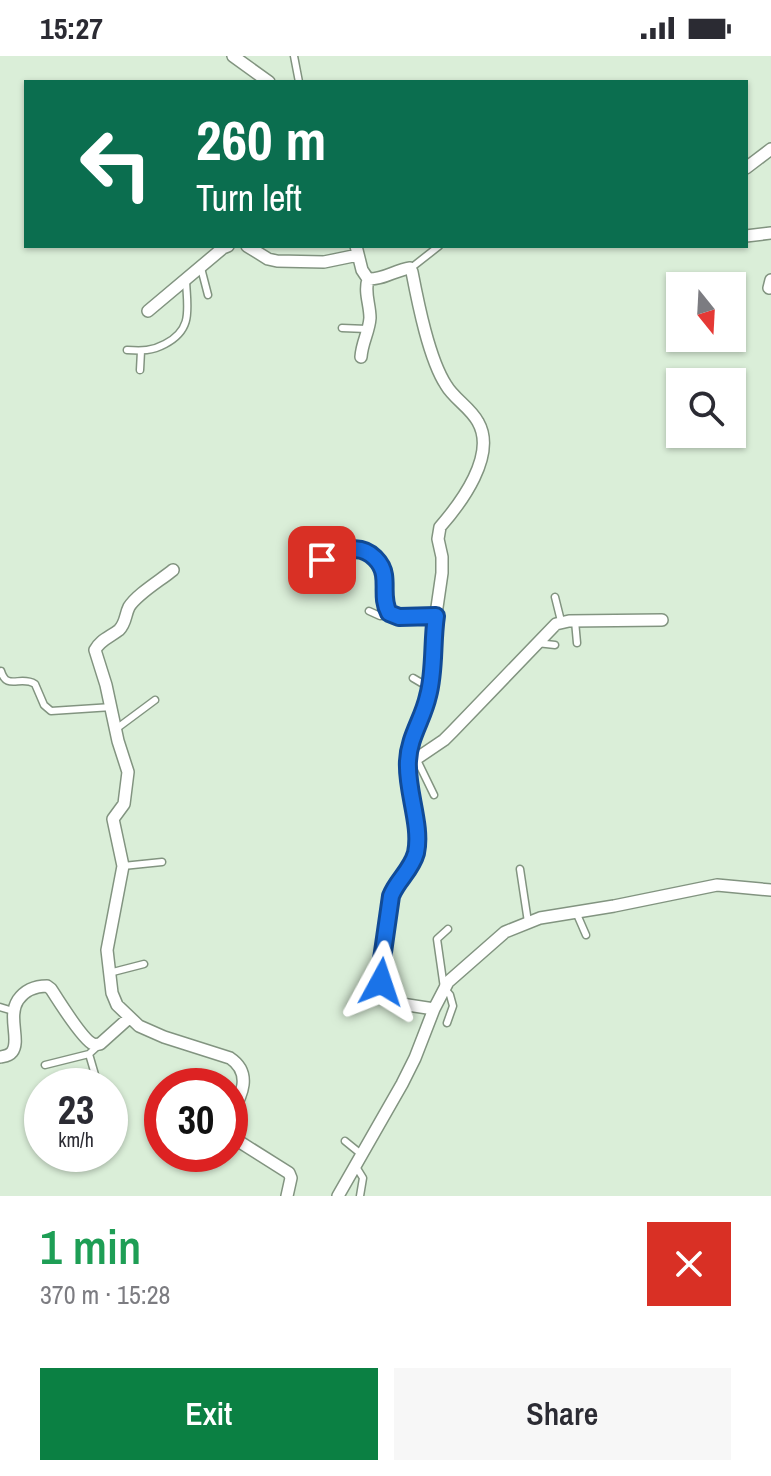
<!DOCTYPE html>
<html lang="en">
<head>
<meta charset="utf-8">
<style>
  body { margin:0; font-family:"Archivo Narrow",sans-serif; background:#f7f7f7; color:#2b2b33; height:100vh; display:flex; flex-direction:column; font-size:30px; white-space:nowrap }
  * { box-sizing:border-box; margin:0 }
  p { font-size:26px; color:#7c7c81 }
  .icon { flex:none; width:44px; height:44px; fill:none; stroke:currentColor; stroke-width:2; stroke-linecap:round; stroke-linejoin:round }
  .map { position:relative; height:1140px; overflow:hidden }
  .details { display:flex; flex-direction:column; background:#fff; flex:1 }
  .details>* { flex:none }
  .hud { position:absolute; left:24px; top:24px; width:724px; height:168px; border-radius:0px; box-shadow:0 2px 6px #0004; background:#0b6e4f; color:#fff; overflow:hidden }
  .needle { width:52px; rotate:162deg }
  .controls { position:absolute; left:666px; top:216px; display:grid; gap:16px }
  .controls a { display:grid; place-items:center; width:80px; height:80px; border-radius:0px; background:#fff; box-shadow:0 2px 6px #0004; font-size:40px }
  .speed { position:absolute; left:24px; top:1012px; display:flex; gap:16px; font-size:40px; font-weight:700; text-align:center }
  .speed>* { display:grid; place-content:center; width:104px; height:104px; border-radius:50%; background:#fff; box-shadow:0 2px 6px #0004; line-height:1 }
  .speed small { font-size:20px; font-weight:400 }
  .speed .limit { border:12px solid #d22; background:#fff; color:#111 }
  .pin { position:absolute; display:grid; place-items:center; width:68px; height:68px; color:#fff; margin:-34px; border-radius:16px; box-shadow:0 4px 12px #0006 }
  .me { position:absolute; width:88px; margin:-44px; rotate:5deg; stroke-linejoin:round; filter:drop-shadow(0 0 6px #0008) }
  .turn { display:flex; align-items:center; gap:28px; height:168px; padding:0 40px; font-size:36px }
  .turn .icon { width:104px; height:104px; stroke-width:2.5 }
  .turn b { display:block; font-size:56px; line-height:68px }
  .round { display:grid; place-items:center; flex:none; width:84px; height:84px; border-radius:0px; background:#f7f7f7 }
  .headline { display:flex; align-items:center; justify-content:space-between; height:136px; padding:0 40px }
  h1 { font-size:48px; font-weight:600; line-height:60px; color:#1e9e55 }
  .action { display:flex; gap:16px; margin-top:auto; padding:16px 40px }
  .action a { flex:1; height:92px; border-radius:0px; background:#0b8043; color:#fff; font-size:32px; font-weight:600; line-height:92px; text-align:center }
  .action a+a { background:#f7f7f7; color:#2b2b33 }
  .status { display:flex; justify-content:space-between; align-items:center; height:56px; padding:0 40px; background:#fff; direction:ltr }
  .status svg { height:22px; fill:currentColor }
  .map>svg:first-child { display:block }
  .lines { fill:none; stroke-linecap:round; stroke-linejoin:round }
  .service-casing { stroke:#829480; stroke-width:9 }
  .minor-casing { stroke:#829480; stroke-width:14 }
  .service { stroke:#fff; stroke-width:6 }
  .minor { stroke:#fff; stroke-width:11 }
  .route-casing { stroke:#114b97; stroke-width:20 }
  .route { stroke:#1a73e8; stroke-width:14 }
</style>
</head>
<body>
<div class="status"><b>15:27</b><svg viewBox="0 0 49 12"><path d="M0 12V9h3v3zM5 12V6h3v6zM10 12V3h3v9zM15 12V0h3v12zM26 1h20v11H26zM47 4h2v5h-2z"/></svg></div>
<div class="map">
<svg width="771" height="1140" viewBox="0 0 771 1140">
  <rect width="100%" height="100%" fill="#daeed8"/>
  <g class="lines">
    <!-- service casing -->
    <g class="service-casing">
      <path id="service" d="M294,0L299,26
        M201,212L208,239
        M411,212L439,190
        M342,272L367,273
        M127,294C142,295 152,295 165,288C194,273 187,252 186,224
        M140,314L141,295
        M555,541L561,565
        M369,555L380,560L391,559
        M575,565L577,587
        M537,587L555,589
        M1,615C7,635 20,619 35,628L44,649L51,655L112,651
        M413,622L430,632
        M116,673L155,644
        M416,702L434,739
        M123,810L162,806
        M520,813L528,866
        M576,856L586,879
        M109,917L144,908
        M0,951L13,955
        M447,967L453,950L450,939L444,932L437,883L448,873
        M89,998L98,1029
        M45,1009L89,998L100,988
        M345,1085L361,1098
        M355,1109L363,1122L360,1140"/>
    </g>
    <!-- minor casing -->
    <g class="minor-casing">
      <path id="minor" d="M233,0L269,26
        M746,112L771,93
        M746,180L771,177
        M247,190L268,203L277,205L324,206L358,199
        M356,190L362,214L368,223C383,224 395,214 410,212L412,216C418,247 429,303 446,329C454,343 470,351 478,366C497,399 461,447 440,471L438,483L442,501V517L434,572L431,626L428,643L411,683L407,709L418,788L411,811L394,832L391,840L380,917L381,926L395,947L434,953
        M769,232L771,224
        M148,255L223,192L228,190
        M361,301C362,286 369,276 370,262C370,248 364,237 368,223
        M322,504C343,496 356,485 375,503C380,507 383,512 384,519C387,532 382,545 389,557L399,561L436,560
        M173,514C161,524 137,538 129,551C125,559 126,567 119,574C110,581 100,584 95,594L106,629L118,685L128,716L124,748L113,763L123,810L107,894L112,937L117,949L139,970L164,981L230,1002C254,1018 240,1042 230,1062
        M407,709L444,684L453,675L556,568L569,565L662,564
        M0,1001C5,1000 9,1000 12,996C21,985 7,961 18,944C25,934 35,930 47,930L51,933C58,944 83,984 93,988C96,989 98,988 100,988L129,962
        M230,1078L232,1081L289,1117L291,1122L287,1140
        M338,1140L402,1028L415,1002L434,953L448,926L505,876L540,862L614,850L717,829L771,834"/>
    </g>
    <!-- service -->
    <use href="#service" class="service"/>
    <!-- minor -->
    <use href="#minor" class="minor"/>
  </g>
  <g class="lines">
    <!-- route casing -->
    <g class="route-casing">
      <path id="route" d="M322,504C343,497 357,485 375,502C380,507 383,512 384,519C386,532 382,544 389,557L399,561L436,560C432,586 435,615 428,640C423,663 409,681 408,705C406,734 422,769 416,797C411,815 397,824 391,840L380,917L381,926"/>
    </g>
    <!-- route -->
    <use href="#route" class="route"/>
  </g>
</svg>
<div class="controls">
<a><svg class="needle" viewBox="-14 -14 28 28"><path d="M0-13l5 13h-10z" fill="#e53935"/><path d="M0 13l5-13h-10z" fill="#7c7c81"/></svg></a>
<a><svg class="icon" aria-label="search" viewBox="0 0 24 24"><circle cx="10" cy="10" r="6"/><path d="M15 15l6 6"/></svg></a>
</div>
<div class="speed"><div>23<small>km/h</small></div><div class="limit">30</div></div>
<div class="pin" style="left:322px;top:504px;background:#d93025"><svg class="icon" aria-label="arrive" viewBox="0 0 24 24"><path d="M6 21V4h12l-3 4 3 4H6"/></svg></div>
<svg class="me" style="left:381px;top:926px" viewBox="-20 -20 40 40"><path d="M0-17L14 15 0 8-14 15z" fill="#1a73e8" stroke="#fff" stroke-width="4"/></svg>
<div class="hud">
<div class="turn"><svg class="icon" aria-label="left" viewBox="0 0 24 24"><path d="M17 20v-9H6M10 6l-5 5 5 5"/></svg><div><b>260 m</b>Turn left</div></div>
</div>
</div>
<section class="details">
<div class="headline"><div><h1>1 min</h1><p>370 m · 15:28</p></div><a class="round" style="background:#d93025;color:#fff"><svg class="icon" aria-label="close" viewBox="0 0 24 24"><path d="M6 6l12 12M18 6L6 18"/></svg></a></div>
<div class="action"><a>Exit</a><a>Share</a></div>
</section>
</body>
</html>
